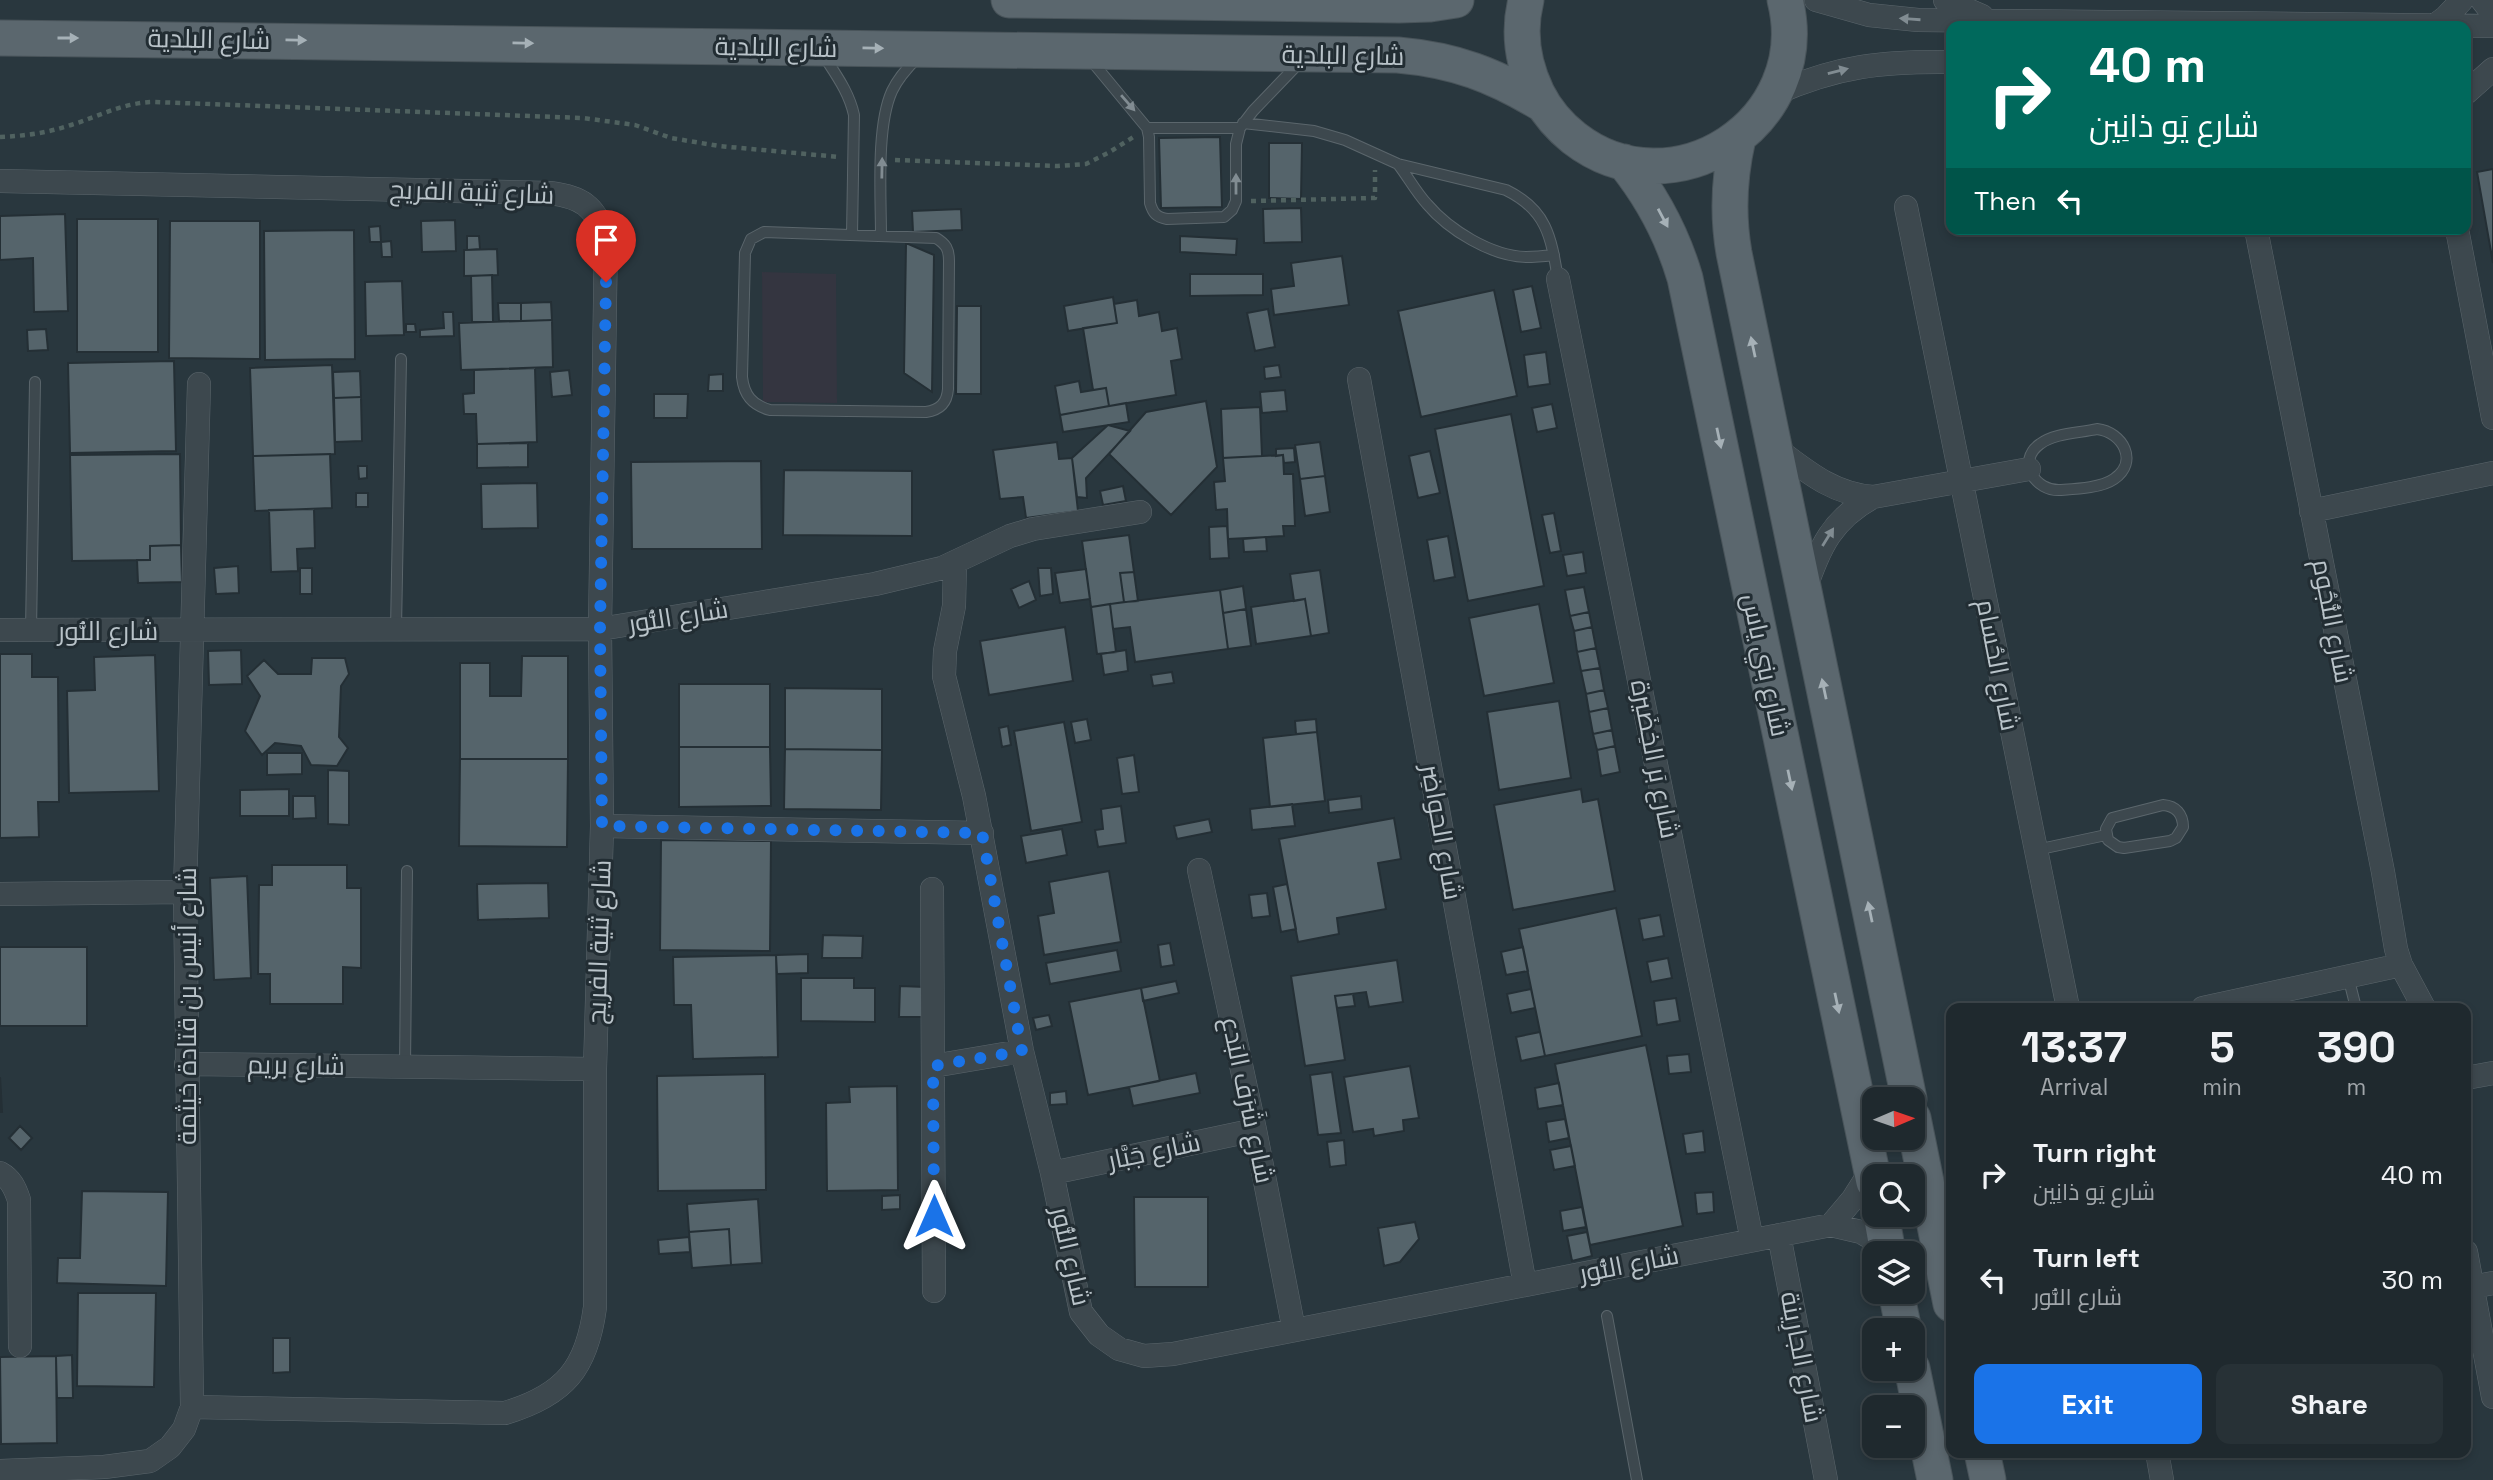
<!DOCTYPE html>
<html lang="en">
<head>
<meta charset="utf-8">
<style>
  body { margin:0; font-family:"Space Grotesk",Cairo,sans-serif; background:#273136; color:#f1f3f6; height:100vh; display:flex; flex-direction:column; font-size:26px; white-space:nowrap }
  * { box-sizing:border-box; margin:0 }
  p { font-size:23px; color:#a1a6aa }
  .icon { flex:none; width:38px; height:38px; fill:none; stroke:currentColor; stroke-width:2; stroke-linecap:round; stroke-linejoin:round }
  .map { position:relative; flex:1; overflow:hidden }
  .details { position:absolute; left:1946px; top:1003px; width:525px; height:455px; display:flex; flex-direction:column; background:#1f292e; border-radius:14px; box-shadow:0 4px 10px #0003,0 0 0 2px #3c454a }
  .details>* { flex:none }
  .guide { position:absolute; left:1946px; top:21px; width:525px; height:214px; border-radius:14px; box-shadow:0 4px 10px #0003,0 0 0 2px #3c454a; background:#00695c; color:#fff; overflow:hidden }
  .needle { width:46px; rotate:88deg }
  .tools { position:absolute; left:1862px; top:1087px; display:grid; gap:14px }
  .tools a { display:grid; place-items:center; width:63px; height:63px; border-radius:14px; background:#1f292e; box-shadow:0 4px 10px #0003,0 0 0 2px #3c454a; font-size:35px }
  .pin { position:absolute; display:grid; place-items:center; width:60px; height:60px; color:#fff; margin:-72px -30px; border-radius:50% 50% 50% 0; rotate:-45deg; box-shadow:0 0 7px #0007 }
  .pin .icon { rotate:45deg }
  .me { position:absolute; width:77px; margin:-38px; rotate:0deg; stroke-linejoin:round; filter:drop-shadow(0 0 5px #0008) }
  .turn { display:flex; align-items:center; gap:24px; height:147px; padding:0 28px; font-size:32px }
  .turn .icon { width:91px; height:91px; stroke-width:2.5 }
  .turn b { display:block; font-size:49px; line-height:60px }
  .then { display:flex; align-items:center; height:66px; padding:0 28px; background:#0003; gap:14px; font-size:26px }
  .eta { display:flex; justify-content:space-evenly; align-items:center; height:119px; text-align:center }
  .eta b { font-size:42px; font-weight:700; line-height:49px }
  .primary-button { display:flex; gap:14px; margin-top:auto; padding:14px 28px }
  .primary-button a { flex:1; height:80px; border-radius:14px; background:#1a73e8; color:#fff; font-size:28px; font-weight:700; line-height:80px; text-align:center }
  .primary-button a+a { background:#273136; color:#f1f3f6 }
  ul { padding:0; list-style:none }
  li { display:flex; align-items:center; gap:21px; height:105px; padding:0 28px }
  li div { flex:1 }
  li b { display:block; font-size:26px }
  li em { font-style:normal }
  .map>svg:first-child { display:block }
  .medical { fill:#343540 }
  .building { fill:#55646b; stroke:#242f35; stroke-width:2 }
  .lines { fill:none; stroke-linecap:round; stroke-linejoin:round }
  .service-casing { stroke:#5b666c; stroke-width:12 }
  .minor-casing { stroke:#5b666c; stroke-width:24 }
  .primary-casing { stroke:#49545a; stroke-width:37 }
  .path { stroke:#506260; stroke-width:4.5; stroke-dasharray:5 5; stroke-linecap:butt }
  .service { stroke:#3d484e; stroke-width:10 }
  .minor { stroke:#3d484e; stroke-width:23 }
  .primary { stroke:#5b676e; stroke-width:35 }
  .oneway { fill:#818c92 }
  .oneway2 { fill:#a6b1b7 }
  .route { stroke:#1a73e8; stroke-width:12; stroke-dasharray:0 21.6 }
  .labels { text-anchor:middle; stroke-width:6; stroke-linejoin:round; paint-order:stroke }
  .street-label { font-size:26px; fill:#b9c3c9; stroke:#222d33 }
</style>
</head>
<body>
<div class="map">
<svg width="2493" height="1480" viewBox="0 0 2493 1480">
  <rect width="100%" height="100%" fill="#29373e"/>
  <!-- medical -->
  <path class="medical" d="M762,272L836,274L837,403L763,402Z"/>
  <!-- building -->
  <path class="building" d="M1220,137L1222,207L1161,208L1159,138Z
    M1269,143H1302L1301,199L1269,198Z
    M2493,169V263L2477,172Z
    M1301,208L1302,242L1264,243L1263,209Z
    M961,209L962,230L913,232L912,211Z
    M65,214L68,311L34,312L33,258L0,260V216Z
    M77,219H158V352H77Z
    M455,220L456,251L422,252L421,221Z
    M170,221H260V359L169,358Z
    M380,226L381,242H370L369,227Z
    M354,230L355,359L265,360L264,231Z
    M467,236H479L480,249L467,250Z
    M1180,236L1237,239L1236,255L1180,252Z
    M391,241L392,257H382L381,242Z
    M906,243L934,255L932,392L904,373Z
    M497,249L498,275L464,276V250Z
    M1342,256L1349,305L1274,315L1271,289L1294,286L1291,263Z
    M1190,274H1263V295L1190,296Z
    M492,275L493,322H472L471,276Z
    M402,281L404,335L366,336L365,282Z
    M1532,286L1541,328L1521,332L1513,290Z
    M1494,290L1517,396L1421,417L1398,311Z
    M1113,297L1117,323L1068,331L1064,306Z
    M1137,300L1139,316L1159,312L1162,331L1177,328L1182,359L1171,361L1176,395L1109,406L1106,388L1093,390L1083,328L1117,323L1114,304Z
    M551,302L552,320L521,321V303Z
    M498,303H521V321H499Z
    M957,306H981V394H956Z
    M1268,309L1275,347L1255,351L1247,313Z
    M443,312H453L454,336L420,337V330L444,328Z
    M552,320L553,367L461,370L459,323Z
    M406,324H415L416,332H406Z
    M46,329L48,350L28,351L27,330Z
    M1546,352L1550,384L1528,387L1524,355Z
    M174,361L176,451L70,453L68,363Z
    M332,365L335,454L253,456L250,368Z
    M1279,365L1281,377L1265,379L1264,367Z
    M535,368L537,442L477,444L476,414H464L463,394L474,393V370Z
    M569,370L572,395L552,397L550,372Z
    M360,371L361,397L334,398L333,372Z
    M723,374V391H708L709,375Z
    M1079,381L1081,392L1106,388L1109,406L1060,415L1055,386Z
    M1285,390L1287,411L1262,413L1260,392Z
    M654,394H688L687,418H654Z
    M361,397L362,441L335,442L334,398Z
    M1206,401L1217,467L1171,515L1109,454L1146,412Z
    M1126,403L1129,422L1063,432L1060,415Z
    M1552,404L1557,428L1537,432L1532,408Z
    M1260,407L1262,456L1223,458L1221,409Z
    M1511,414L1544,586L1468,601L1435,429Z
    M1108,425L1130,431L1086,478L1087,498L1077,497L1072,458Z
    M1057,442L1059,459L1072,458L1078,511L1026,518L1023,497L1000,499L993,450Z
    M1320,442L1325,476L1300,479L1295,445Z
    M528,443V467L477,468V444Z
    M1294,448L1295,462L1284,463L1283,455L1276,456V449Z
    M1430,451L1440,493L1418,498L1409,456Z
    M180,454L181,545L150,546V560L72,561L70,455Z
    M330,454L332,508L255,511L253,456Z
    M1283,455L1284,474H1293L1295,526H1283L1284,536L1228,539L1227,509L1216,510L1214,482L1225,481L1223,458Z
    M761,461L762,549H632L631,462Z
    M358,466H367V478L359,479Z
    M784,470L912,471V536L783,535Z
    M1325,476L1330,512L1305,516L1300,479Z
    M537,483L538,528L482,529L481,484Z
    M1123,486L1126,501L1103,505L1100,491Z
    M356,493H368V507H356Z
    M314,509L315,548L297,549L298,571L271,572L269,510Z
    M1554,513L1561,551L1550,553L1542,515Z
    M1227,526L1229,558L1210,559L1209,527Z
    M1129,535L1134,572L1120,573L1124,602L1091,607L1082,541Z
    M1448,536L1455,577L1434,581L1427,540Z
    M1266,537L1267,551L1244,552L1243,539Z
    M181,545L182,582L138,583L137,560H150V546Z
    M1583,552L1586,573L1567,576L1563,555Z
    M238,566L239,593L216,594L214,568Z
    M300,568H312V594H300Z
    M1038,568H1051L1053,594L1040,596Z
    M1086,569L1090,599L1060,603L1055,573Z
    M1320,570L1329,633L1311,636L1305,599L1294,601L1290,574Z
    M1134,572L1138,601L1124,602L1120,573Z
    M1029,581L1036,600L1019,608L1011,589Z
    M1243,586L1246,609L1223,613L1220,590Z
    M1584,587L1589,612L1570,616L1565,590Z
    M1220,590L1228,649L1135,662L1130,627L1113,629L1110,604Z
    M1305,599L1311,636L1256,644L1251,607Z
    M1110,604L1116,652L1097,654L1091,607Z
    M1539,604L1554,683L1484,696L1469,618Z
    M1246,609L1251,646L1228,649L1223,613Z
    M1589,612L1592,627L1574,631L1570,616Z
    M1065,627L1073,681L989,695L980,641Z
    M1592,627L1596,648L1577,652L1574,631Z
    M1596,648L1600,668L1581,671L1577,652Z
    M241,650L242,684L209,685L208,651Z
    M1126,650L1128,671L1104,675L1101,654Z
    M0,654H32V677H58L59,802H38L39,837L0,838Z
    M155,655L159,791L69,793L67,691L95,690L94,657Z
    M522,656H568V759H460V663H490V696H521Z
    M312,658H345L349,674L341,686L339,737L348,748L337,766L311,765L301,746L275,743L262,755L245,731L260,696L247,676L264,660L278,674H311Z
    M1600,668L1604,690L1586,694L1581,671Z
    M1172,672L1174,683L1153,686L1151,675Z
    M679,684H770V747H679Z
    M785,688L882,689V750L785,749Z
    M1604,690L1608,708L1589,712L1586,694Z
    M1559,701L1571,778L1499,790L1487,712Z
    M1608,708L1612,730L1593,734L1589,712Z
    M1087,719L1091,740L1075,743L1071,722Z
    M1316,719L1317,732L1296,734L1295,721Z
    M1064,722L1082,822L1031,831L1014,731Z
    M1008,726L1011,745L1002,747L999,728Z
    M1612,730L1615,746L1597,750L1593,734Z
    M1317,732L1325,801L1270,807L1263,738Z
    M1615,746L1620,772L1601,776L1597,750Z
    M679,747H770L771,806L679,807Z
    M785,749L882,750L881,810L784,809Z
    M267,753H302V774L267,775Z
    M1134,755L1139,792L1122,794L1117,758Z
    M460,759H568L567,847L459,846Z
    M328,770L349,771V825L328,824Z
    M289,789V816H240V790Z
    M1581,789L1583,802L1598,799L1615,891L1513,910L1494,805Z
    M293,796H315L316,818L293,819Z
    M1361,796L1362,809L1329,813L1328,800Z
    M1292,804L1295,826L1252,830L1250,809Z
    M1121,806L1126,843L1098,847L1095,830L1103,829L1101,809Z
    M1394,818L1401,859L1378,863L1386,909L1337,918L1339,934L1298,942L1279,839Z
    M1209,819L1212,832L1177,839L1174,826Z
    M1062,829L1067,855L1026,863L1021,836Z
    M661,840L771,841L770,951L660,950Z
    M272,865H347V888H361V968L343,967V1004H270V974H258L259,885H272Z
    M1109,871L1121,942L1044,955L1038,916L1054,913L1049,882Z
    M247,876L251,978L214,980L210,878Z
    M548,883L549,918L478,920L477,884Z
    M1287,884L1296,929L1281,932L1273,887Z
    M1267,893L1270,916L1252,918L1249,895Z
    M1616,908L1642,1036L1545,1056L1519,929Z
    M1660,915L1664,936L1643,940L1639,919Z
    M823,935L863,936L862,958H822Z
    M1170,943L1174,965L1161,967L1158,945Z
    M0,947H87V1026H0Z
    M1523,947L1528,971L1506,975L1501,952Z
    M1117,950L1121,971L1050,984L1046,963Z
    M808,954V973L777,974L776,955Z
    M776,955L778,1057L693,1059L691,1005H674L673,957Z
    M1668,958L1672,978L1651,982L1647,962Z
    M1397,960L1403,1002L1369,1007L1366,992L1335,996L1345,1060L1305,1066L1291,976Z
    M801,978H854V988H875V1022L801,1021Z
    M1176,981L1179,993L1143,1001L1141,988Z
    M900,986L926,987V1017H899Z
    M1141,988L1160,1081L1088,1095L1069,1002Z
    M1531,989L1535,1008L1511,1013L1507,994Z
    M1353,994L1355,1006L1337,1008L1335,996Z
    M1676,998L1680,1021L1657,1025L1654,1001Z
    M1049,1015L1052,1026L1036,1030L1033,1018Z
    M1540,1032L1545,1056L1521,1061L1516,1037Z
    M1646,1045L1683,1226L1590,1245L1555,1064Z
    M1689,1054L1691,1072L1669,1074L1667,1056Z
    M1410,1066L1419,1118L1403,1120L1404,1131L1374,1136L1373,1129L1353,1132L1344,1077Z
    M1332,1072L1341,1133L1318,1135L1310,1075Z
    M1196,1073L1200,1093L1133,1106L1129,1087Z
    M765,1074L766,1190L658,1191L657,1076Z
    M0,1077L2,1112H0Z
    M1559,1083L1563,1105L1538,1109L1535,1088Z
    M897,1086L898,1190L827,1191L826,1103L850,1102L849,1087Z
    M1066,1091L1067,1104L1050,1105V1093Z
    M1565,1119L1569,1138L1549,1142L1546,1122Z
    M20,1126L32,1138L21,1150L9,1138Z
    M1703,1131L1705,1152L1686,1154L1683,1134Z
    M1344,1140L1346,1165L1330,1167L1327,1142Z
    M1571,1146L1575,1166L1554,1170L1550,1150Z
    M82,1191L168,1192L166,1286L57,1283L58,1258H80Z
    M1713,1192L1714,1212L1697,1214L1695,1193Z
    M900,1195V1209L882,1210V1196Z
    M1134,1197H1208V1287H1135Z
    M758,1199L762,1263L731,1265L729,1229L689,1232L687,1204Z
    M1582,1207L1586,1227L1563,1231L1560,1211Z
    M1415,1222L1419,1239L1400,1262L1384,1266L1378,1228Z
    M729,1229L731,1265L692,1268L689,1232Z
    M1587,1232L1592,1256L1572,1261L1567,1236Z
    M689,1237L690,1252L659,1254L658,1240Z
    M78,1293H156L154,1387L77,1386Z
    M273,1338H290V1372L273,1373Z
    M72,1355L73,1398H57L56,1356Z
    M56,1356L57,1443L1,1444L0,1357Z"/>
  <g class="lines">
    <!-- service casing -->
    <g class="service-casing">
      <path id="service" d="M824,56C836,75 849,92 854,115L852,235
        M1090,59L1147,128L1149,137L1150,203C1153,213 1156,217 1167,219L1224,217L1232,210L1236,201V144L1240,128L1253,111L1300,62
        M1243,123L1314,131L1345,140L1398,164L1506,190C1547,210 1551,237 1558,279
        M1147,128H1240
        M1398,164C1408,177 1416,192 1427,204C1449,230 1491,256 1526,257C1535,257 1545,256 1554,255
        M764,232L936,238C946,244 949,249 949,261L948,389C947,403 940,410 926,412L770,410C752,405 744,395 742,377L745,253L751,239Z
        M881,236C881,196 876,126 892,91C898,78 908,67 918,57
        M2097,429C2123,432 2139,462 2114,479C2101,488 2076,489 2061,490C2035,492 2016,461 2040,444C2054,433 2080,433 2097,429Z
        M396,629L401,359
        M31,631L35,382
        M2163,805C2176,806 2183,814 2183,827L2176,838L2170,841L2124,848L2118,847L2108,840L2106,829L2112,818Z
        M2036,850L2106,835
        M2348,976L2356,1008
        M405,1067L407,871
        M1607,1316L1637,1480"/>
    </g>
    <!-- minor casing -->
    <g class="minor-casing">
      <path id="minor" d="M1816,0L1869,15L1918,20L2493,26
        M1945,0L1982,16
        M2482,0L2493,14
        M2434,26L2446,17L2462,0
        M2466,93L2493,69
        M1774,94C1837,66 1883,61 1951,62
        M0,181L550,193C582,197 594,206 606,236L600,629L602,826L595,1069V1307C587,1368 565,1395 505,1413L192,1407
        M1906,207L2068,1008
        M2256,229L2383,872L2396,949L2401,965L2424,1008
        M2457,229L2493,418
        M1558,279L1752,1240
        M1359,379L1525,1285
        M1773,446C1805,470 1832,494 1873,497L2029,469
        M2311,511L2493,473
        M955,562L954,606L945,651L944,676L974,796L1022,1051L1052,1173L1081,1312L1099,1335L1119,1349L1144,1356L1173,1354L1831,1225L1861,1232L1887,1247
        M1805,589C1821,546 1831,520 1873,497
        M0,630L600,629L875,584L942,568L1010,536L1033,529L1140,512
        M602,826L982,833
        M1199,870L1255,1130L1294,1330
        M932,889L934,1291
        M0,894L185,892
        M2203,1008L2401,965
        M186,1064L595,1069
        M933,1066L1022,1051
        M2466,1078L2493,1073
        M0,1173C11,1179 15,1188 19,1200L20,1346
        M1052,1173L1255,1130
        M1831,1225L1853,1199L1872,1169
        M1779,1235L1826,1480
        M2466,1252L2493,1397
        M2472,1287L2493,1283
        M2157,1452L2162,1480
        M0,1471L104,1467L150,1461L170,1447L184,1429L192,1407L185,892L199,384"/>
    </g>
    <!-- primary casing -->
    <g class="primary-casing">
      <path id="primary" d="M1009,0L1399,5L1430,4L1456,0
        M1526,0C1518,32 1523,64 1537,93C1546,111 1559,126 1574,138C1673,215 1816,122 1785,0
        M0,38L1398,55C1455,60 1494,75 1542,104
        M1738,138C1729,177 1727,213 1734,253L1909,1099
        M1624,162C1653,198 1672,234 1685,278L1874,1182
        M1913,1118L1951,1304
        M1881,1214L1888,1253
        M1896,1292L1904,1330
        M1912,1368L1935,1480
        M1982,1452L1988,1480"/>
    </g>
    <!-- path -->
    <path class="path" d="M0,137C24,136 47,133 71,125C100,116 124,102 155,102L583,118L635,125L671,138L719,146L839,157
      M895,160L1058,166L1086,164L1108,153L1135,136
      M1251,201L1375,198V170"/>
    <!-- service -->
    <use href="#service" class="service"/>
    <!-- minor -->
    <use href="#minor" class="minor"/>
    <!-- primary -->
    <use href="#primary" class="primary"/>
  </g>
  <!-- one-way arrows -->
  <defs><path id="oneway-solid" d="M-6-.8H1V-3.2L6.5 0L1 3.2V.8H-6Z" transform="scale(1.75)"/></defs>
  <g class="oneway">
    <use href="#oneway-solid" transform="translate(1910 19) rotate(-176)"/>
    <use href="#oneway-solid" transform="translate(1838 71) rotate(-14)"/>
    <use href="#oneway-solid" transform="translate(1128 103) rotate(49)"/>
    <use href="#oneway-solid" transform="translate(882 168) rotate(-89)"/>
    <use href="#oneway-solid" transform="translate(1236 184) rotate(-90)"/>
    <use href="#oneway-solid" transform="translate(1828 537) rotate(-58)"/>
  </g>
  <g class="oneway2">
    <use href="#oneway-solid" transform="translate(68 38)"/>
    <use href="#oneway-solid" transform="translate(296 40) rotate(1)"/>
    <use href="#oneway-solid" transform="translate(523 43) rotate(1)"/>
    <use href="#oneway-solid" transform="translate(873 48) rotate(1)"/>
    <use href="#oneway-solid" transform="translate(1663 218) rotate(62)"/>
    <use href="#oneway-solid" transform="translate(1753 347) rotate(-102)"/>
    <use href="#oneway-solid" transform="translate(1719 438) rotate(78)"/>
    <use href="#oneway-solid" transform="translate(1824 689) rotate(-102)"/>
    <use href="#oneway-solid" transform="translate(1790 780) rotate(78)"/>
    <use href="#oneway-solid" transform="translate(1870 912) rotate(-102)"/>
    <use href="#oneway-solid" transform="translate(1837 1003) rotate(78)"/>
  </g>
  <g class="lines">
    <!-- route -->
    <path class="route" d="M606,282L600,629L602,826L982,833L1022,1051L933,1066L934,1216"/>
  </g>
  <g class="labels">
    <!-- street labels -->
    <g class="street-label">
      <text transform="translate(209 39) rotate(1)" y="9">شارع البلدية</text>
      <text transform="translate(776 47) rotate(1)" y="9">شارع البلدية</text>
      <text transform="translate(1343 55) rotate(1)" y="9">شارع البلدية</text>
      <text transform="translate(472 192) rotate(2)" y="9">شارع ثنية الفريج</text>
      <text transform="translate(678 616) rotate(-9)" y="9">شارع النُّور</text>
      <text transform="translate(2333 621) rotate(79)" y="9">شارع النُّجُوم</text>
      <text x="108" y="640">شارع النُّور</text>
      <text transform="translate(1766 665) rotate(78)" y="9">شارع بني ياس</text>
      <text transform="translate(1998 665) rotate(79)" y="9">شارع الحُسام</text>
      <text transform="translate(1655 759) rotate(79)" y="9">شارع بَر الخِضَيرة</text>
      <text transform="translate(1442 832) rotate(80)" y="9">شارع الحواضِر</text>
      <text transform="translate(599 942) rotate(-88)" y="9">شارع ثنية الفريج</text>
      <text transform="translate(187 1006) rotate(-90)" y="9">شارع أنيس بن قتادة خيثمة</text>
      <text transform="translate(296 1065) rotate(1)" y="9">شارع بريم</text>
      <text transform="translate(1248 1100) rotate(78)" y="9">شارع شَرَف البَدع</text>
      <text transform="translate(1154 1151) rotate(-12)" y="9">شارع جَبَّار</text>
      <text transform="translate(1071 1256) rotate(77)" y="9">شارع النُّور</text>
      <text transform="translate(1629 1264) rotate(-11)" y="9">شارع النُّور</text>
      <text transform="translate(1802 1357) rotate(79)" y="9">شارع الجارِينة</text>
    </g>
  </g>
</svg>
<div class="tools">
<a><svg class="needle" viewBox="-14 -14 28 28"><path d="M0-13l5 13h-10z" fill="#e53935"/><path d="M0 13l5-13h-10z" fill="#a1a6aa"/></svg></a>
<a><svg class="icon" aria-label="search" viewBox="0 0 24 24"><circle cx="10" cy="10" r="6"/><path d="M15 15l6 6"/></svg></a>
<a><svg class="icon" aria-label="layers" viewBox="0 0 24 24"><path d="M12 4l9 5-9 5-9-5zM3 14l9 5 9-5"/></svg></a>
<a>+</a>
<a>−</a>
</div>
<div class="pin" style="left:606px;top:282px;background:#d93025"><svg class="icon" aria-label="arrive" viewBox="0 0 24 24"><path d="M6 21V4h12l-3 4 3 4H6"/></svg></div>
<svg class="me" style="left:934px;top:1216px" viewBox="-20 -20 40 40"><path d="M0-17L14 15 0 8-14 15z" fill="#1a73e8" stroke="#fff" stroke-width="4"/></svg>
<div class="guide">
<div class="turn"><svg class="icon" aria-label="right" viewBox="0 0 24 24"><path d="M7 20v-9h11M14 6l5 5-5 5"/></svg><div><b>40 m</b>شارع يَو ذانِين</div></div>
<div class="then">Then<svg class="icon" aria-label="left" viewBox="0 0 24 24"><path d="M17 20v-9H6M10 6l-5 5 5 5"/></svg></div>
</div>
<section class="details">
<div class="eta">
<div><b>13:37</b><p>Arrival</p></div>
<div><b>5</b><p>min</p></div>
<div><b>390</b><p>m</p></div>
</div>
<ul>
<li><svg class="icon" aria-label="right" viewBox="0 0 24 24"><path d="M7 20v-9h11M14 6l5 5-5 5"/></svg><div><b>Turn right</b><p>شارع يَو ذانِين</p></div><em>40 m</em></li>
<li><svg class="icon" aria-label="left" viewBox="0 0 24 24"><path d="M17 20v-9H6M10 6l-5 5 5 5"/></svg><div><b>Turn left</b><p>شارع النُّور</p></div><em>30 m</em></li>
</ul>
<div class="primary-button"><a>Exit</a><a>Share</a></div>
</section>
</div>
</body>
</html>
